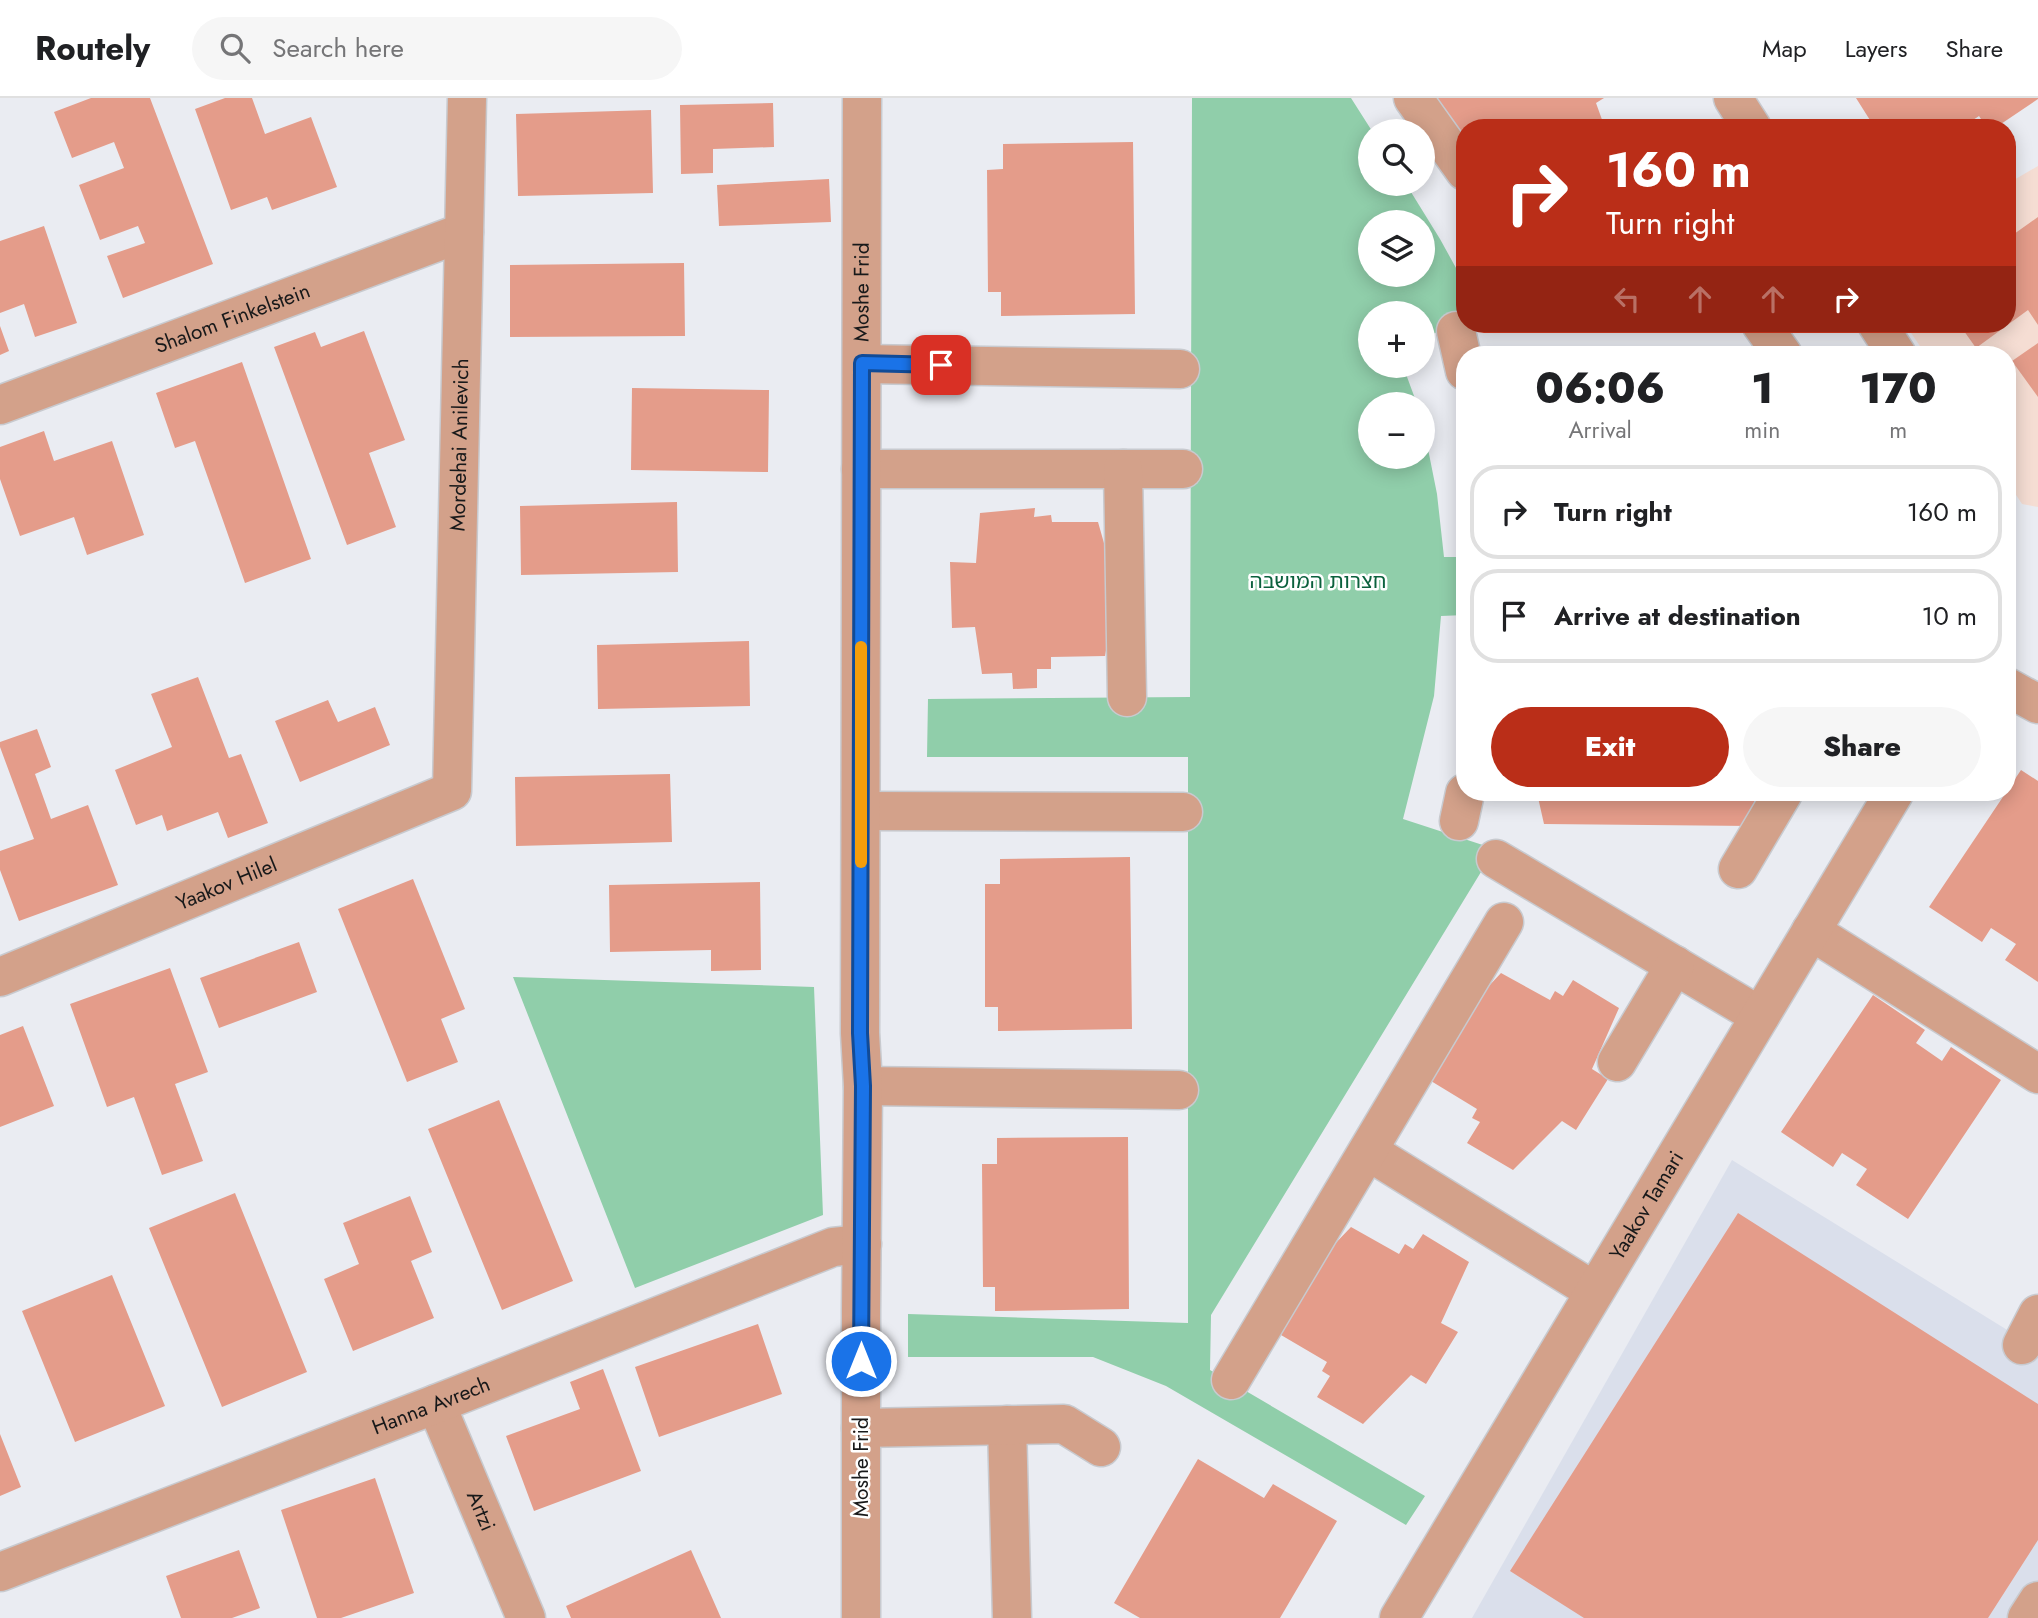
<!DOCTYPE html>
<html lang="en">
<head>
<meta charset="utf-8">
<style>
  body { margin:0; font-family:Jost,"Noto Sans Hebrew",sans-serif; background:#f6f6f6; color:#202124; height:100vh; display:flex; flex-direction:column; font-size:26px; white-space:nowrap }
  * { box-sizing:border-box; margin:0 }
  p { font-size:23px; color:#757577 }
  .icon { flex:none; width:38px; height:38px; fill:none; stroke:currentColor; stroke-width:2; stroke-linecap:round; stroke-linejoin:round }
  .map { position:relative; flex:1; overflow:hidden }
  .panel { position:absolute; left:1456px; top:248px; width:560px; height:455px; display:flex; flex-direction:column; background:#fff; border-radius:28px; box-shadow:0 4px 18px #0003 }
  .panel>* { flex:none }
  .top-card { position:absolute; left:1456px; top:21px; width:560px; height:214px; border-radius:28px; box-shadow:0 4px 18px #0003; background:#ba2e18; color:#fff; overflow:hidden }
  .tools { position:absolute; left:1358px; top:21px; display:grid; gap:14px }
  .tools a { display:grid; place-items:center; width:77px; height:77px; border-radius:50%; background:#fff; box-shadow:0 4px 18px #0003; font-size:35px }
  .pin { position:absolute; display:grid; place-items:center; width:60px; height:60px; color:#fff; margin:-30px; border-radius:14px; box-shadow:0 4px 10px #0006 }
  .me { position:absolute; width:77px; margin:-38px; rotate:0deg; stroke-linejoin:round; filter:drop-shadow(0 0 5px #0008) }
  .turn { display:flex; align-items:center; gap:24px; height:147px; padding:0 35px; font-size:32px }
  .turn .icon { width:91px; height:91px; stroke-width:2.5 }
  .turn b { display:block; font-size:49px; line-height:60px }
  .lanes { display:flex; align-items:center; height:66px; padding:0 35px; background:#0003; justify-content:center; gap:35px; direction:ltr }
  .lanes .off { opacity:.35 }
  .eta { display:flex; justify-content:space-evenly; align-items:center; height:119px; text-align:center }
  .eta b { font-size:42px; font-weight:800; line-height:49px }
  .action { display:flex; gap:14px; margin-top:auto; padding:14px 35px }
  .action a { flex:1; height:80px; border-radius:42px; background:#ba2e18; color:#fff; font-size:28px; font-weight:800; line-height:80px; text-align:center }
  .action a+a { background:#f6f6f6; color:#202124 }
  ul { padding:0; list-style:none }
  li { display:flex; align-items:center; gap:21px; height:94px; margin:0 14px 10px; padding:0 21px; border:4px solid #e0e0e0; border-radius:28px }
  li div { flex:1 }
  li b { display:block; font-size:26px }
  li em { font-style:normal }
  header { display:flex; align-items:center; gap:42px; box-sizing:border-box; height:98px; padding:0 35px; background:#fff; border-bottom:2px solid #e0e0e0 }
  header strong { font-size:33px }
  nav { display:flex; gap:38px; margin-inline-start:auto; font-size:24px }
  .search { width:490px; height:63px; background:#f6f6f6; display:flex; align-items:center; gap:18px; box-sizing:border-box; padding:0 24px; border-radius:38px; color:#757577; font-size:26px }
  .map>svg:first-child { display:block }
  .built { fill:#dadfeb }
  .education { fill:#f5ddd3 }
  .green { fill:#90ceaa; fill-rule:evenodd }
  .building { fill:#e49c8a }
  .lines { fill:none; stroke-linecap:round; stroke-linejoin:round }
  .minor-casing { stroke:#c8cacf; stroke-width:41 }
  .minor { stroke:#d3a18a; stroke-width:38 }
  .route-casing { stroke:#114b97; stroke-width:18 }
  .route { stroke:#1a73e8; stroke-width:12 }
  .slow { stroke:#f59e0b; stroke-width:12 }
  .labels { text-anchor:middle; stroke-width:5; stroke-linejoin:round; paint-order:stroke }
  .street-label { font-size:21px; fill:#18191a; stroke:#fff }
  .park-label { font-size:21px; fill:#0b613d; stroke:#fff }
</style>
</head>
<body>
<header>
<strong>Routely</strong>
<div class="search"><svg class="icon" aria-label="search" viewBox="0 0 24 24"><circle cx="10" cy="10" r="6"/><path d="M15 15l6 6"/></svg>Search here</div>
<nav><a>Map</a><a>Layers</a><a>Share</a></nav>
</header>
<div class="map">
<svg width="2038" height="1520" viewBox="0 0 2038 1520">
  <rect width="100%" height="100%" fill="#eaecf2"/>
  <!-- built -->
  <path class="built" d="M1732,1062L2038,1251V1520H1472Z"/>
  <!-- education -->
  <path class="education" d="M2038,68V409L2022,406L2007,383V257H1926L1905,226H2007V86Z"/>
  <!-- green -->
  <path class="green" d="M1192,0H1351L1372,33H1370V86H1406L1440,141L1461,179L1465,191V225L1423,239V215H1370V268H1403L1417,306H1370V359H1423V326L1437,396L1444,459H1465V517L1441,518L1434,598L1403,721L1495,751L1211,1217L1210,1272L1425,1398L1406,1427L1166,1288L1093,1259H908V1216L1188,1225V659H927L928,601L1190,599ZM1370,124H1423V177H1370Z
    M513,879L814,889L823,1117L635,1190Z"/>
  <!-- building -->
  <path class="building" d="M91,0H150L213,166L123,200L107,158L145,145L138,128L100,142L79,87L124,70L114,44L72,60L54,14Z
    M225,0H252L265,36L311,19L337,89L272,112L267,99L231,112L195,11Z
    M1437,0H1604L1596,5L1605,30H1465V62L1459,55Z
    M1856,0H2038V1L1995,30H1987L1979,18L1961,30H1875Z
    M773,5L774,49L713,51V75L681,76L680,7Z
    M651,12L653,95L518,98L516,16Z
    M1133,44L1135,216L1001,218V194H988L987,72L1003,71V46Z
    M829,81L831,124L719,128L717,87Z
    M2038,119V227L2028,212L1976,250L1959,226H2007V141Z
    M44,128L77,225L35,239L24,206L0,215V143Z
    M684,165L685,238L510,239V167Z
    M0,228L9,253L0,257Z
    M364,233L405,342L369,355L396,429L347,447L274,249L315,234L321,249Z
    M2038,245V299L2012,263Z
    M1748,250L1749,257H1558V255Z
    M242,264L311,461L245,485L195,343L175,350L156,295Z
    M632,290L769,292L768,374L631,372Z
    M44,333L54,363L112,343L144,437L87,457L74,419L20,438L0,381V349Z
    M677,404L678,474L521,477L520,408Z
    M1035,410L1034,419L1051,417L1052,424H1098L1117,491L1105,558L1051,559V571H1037V590L1013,591L1012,575L982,576L975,529L952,530L950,464L976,465L980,415Z
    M749,543L750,608L598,611L597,547Z
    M198,579L229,660L241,656L268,725L228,740L218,714L167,733L162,717L136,727L115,672L172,649L151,596Z
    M328,602L338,624L375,609L390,647L300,684L275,623Z
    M37,631L51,669L35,676L51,721L88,707L118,787L19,823L0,772V753L34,741L0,649V644Z
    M2021,672L2038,683V884L2005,862L2016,846L1991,830L1982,844L1929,809Z
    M670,676L672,744L516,748L515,679Z
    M1537,695H1755L1752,728L1544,726Z
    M1130,759L1132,931L998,933V909H985V786H1000V761Z
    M413,781L465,911L441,921L458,964L407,984L338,811Z
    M760,784L761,872L711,873V852L610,854L609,787Z
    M299,844L317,894L219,930L200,880Z
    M170,870L208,974L175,986L203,1063L162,1077L134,999L107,1009L70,906Z
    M1501,875L1550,902L1555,893L1563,898L1573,882L1619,910L1592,971L1608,981L1576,1032L1562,1023L1513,1072L1467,1045L1480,1024L1472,1020L1477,1011L1431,983L1459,920Z
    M1873,897L1925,932L1916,945L1942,963L1951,949L2001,982L1908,1121L1856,1087L1867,1071L1842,1055L1833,1069L1781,1034Z
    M23,928L54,1008L0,1029V937Z
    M499,1002L573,1183L502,1212L428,1031Z
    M1128,1039L1129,1211L995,1213V1189H983L982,1066H997V1040Z
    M235,1095L307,1274L222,1309L149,1130Z
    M410,1098L432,1154L411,1163L434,1220L353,1253L324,1181L359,1166L343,1125Z
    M1738,1115L2038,1306V1442L1988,1520H1584L1510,1473Z
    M1351,1129L1399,1156L1405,1146L1413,1151L1423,1136L1469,1164L1441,1225L1458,1234L1426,1286L1411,1277L1363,1326L1317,1299L1330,1278L1322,1273L1327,1264L1281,1237L1308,1174Z
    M112,1177L165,1308L75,1344L22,1213Z
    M758,1226L782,1296L659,1339L635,1269Z
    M603,1271L641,1373L534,1413L506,1338L580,1311L570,1284Z
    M0,1336L21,1389L0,1398Z
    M1198,1361L1264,1400L1273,1386L1337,1423L1280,1520H1140L1114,1505Z
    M375,1380L414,1495L341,1520H317L281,1412Z
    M239,1452L260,1510L232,1520H181L166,1478Z
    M691,1452L721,1520H571L566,1508Z"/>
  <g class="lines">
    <!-- minor casing -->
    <g class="minor-casing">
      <g id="minor">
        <path d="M1413,0L1465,73"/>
        <path d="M1733,0L1752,30"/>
        <path d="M1761,226L1783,257"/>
        <path d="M1877,226L1897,257"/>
        <path d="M1456,233L1465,273"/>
        <path d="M862,266L1180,271"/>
        <path id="s1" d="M0,307L464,134"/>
        <path d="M861,371H1183"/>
        <path d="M1123,371L1127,599"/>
        <path d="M2007,589L2038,606"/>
        <path d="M861,713L1183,714"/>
        <path d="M1459,723L1465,695"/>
        <path d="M1496,761L1760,918"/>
        <path d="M1738,771L1783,695"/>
        <path d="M1811,833L2038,976"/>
        <path id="s2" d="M0,879L452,693L467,0"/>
        <path d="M1617,964L1675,867"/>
        <path d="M863,988L1179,992"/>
        <path d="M1368,1053L1594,1193"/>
        <path d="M2022,1247L2038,1216"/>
        <path d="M1231,1282L1504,824"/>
        <path id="s3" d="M436,1306L526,1520"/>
        <path d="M1007,1327L1012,1520"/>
        <path d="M861,1330L1064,1326L1101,1349"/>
        <path id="s4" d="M0,1474L436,1306L833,1149L862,1146"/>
        <path id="s5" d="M861,1520V1213L863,988L860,935L862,0"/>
        <path id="s6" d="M1399,1520L1894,695"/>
        <path d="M2027,1520L2038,1503"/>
      </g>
    </g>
    <!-- minor -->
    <use href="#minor" class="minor"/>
  </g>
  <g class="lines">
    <!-- route casing -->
    <g class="route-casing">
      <path id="route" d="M861,1263L863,988L860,935L862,265L941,267"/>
    </g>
    <!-- route -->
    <use href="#route" class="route"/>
    <!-- slow -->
    <path class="slow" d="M861,764V549"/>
  </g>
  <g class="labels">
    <!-- street labels -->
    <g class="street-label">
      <text dy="7" stroke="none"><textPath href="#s5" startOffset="1326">Moshe Frid</textPath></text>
      <text dy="7" stroke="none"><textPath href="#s1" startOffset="248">Shalom Finkelstein</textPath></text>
      <text dy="7" stroke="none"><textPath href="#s2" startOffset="835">Mordehai Anilevich</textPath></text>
      <text dy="7" stroke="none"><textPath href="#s2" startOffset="245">Yaakov Hilel</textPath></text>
      <text dy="7" stroke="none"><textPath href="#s6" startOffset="481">Yaakov Tamari</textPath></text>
      <text dy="7" stroke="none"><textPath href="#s4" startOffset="462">Hanna Avrech</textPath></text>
      <text transform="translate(861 1369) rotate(-90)" y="7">Moshe Frid</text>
      <text dy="7" stroke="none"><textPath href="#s3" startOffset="116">Artzi</textPath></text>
    </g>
    <!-- park labels -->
    <g class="park-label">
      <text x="1318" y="490">חצרות המושבה</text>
    </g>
  </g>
</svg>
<div class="tools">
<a><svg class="icon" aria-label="search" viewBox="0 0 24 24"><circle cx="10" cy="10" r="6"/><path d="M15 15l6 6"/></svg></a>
<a><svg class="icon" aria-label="layers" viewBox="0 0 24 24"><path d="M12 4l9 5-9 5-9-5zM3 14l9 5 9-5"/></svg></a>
<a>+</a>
<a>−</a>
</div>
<div class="pin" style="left:941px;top:267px;background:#d93025"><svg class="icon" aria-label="arrive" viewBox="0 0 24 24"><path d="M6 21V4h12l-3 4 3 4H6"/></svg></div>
<svg class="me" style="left:861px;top:1263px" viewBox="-20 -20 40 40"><circle r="17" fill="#1a73e8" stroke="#fff" stroke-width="3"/><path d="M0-11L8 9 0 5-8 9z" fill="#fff"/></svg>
<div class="top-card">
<div class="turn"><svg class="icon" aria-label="right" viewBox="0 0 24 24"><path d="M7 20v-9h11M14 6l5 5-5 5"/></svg><div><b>160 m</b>Turn right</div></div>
<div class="lanes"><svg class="icon off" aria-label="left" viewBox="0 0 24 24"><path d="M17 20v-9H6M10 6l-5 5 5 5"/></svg><svg class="icon off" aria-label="ahead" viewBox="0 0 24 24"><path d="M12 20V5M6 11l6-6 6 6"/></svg><svg class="icon off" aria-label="ahead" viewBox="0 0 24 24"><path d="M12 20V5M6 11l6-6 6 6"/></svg><svg class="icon" aria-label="right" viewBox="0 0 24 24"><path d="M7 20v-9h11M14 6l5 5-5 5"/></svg></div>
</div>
<section class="panel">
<div class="eta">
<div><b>06:06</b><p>Arrival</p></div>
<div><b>1</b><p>min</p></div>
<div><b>170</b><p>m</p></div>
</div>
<ul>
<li><svg class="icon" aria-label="right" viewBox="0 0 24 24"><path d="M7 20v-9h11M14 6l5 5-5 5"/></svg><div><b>Turn right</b></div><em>160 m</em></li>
<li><svg class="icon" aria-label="arrive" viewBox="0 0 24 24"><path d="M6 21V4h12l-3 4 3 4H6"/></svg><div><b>Arrive at destination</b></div><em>10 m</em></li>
</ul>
<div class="action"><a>Exit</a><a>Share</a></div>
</section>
</div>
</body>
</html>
